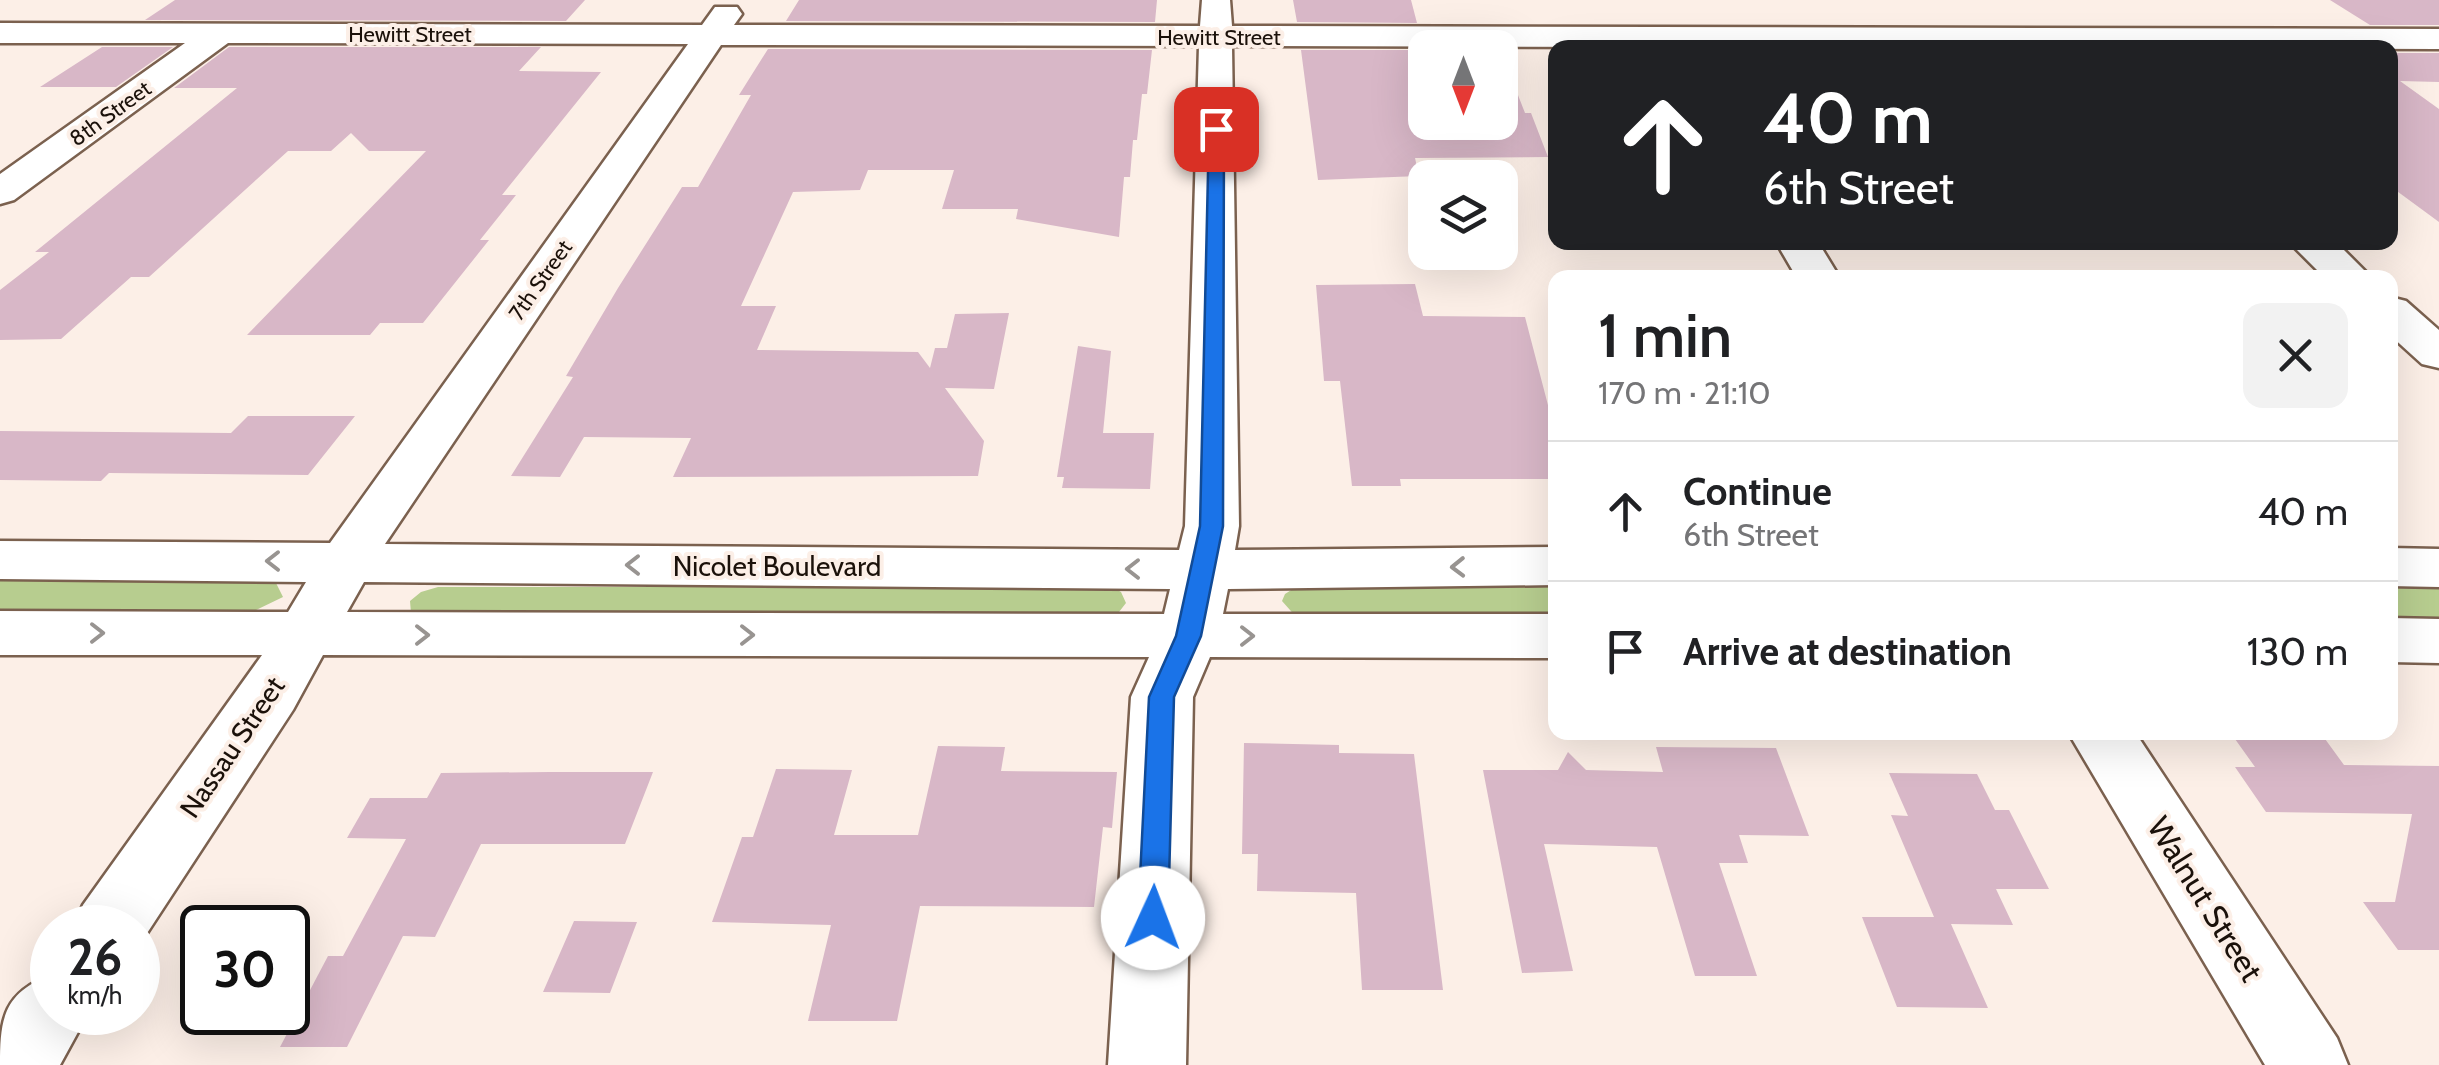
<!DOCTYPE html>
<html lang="en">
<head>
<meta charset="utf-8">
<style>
  body { margin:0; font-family:Cabin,sans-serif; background:#f2f2f2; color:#202124; height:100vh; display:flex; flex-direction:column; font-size:38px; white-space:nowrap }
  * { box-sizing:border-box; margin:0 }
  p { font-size:32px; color:#757577 }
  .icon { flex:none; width:55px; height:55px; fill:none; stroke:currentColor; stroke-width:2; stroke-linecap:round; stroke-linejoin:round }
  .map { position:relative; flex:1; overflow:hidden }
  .drawer { position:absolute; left:1548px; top:270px; width:850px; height:470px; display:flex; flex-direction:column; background:#fff; border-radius:20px; box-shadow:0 10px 40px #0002 }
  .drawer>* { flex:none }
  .guide { position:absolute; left:1548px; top:40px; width:850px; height:210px; border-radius:20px; box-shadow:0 10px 40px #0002; background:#202124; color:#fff; overflow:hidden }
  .needle { width:65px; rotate:180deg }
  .tools { position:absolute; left:1408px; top:30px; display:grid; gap:20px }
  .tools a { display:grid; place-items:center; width:110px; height:110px; border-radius:20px; background:#fff; box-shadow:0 10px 40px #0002; font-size:50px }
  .speed { position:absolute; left:30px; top:905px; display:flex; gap:20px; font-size:50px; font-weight:700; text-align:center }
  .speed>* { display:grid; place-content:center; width:130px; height:130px; border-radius:50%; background:#fff; box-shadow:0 10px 40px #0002; line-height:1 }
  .speed small { font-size:25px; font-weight:400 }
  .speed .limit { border:5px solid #111; border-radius:15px; background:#fff; color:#111 }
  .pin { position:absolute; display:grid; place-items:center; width:85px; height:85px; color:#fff; margin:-42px; border-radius:20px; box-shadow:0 5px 15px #0006 }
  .me { position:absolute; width:110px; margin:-55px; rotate:2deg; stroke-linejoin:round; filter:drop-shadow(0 0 8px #0008) }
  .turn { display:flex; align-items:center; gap:35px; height:210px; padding:0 50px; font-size:45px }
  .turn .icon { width:130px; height:130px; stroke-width:2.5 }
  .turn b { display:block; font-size:70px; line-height:85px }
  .round { display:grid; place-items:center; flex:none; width:105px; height:105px; border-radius:20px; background:#f2f2f2 }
  .headline { display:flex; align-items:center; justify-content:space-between; height:170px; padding:0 50px }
  h1 { font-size:60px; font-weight:600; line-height:75px }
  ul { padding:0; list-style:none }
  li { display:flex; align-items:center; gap:30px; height:140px; padding:0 50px; border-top:2px solid #e0e0e0 }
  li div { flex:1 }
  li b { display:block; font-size:38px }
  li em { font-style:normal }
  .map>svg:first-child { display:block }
  .green { fill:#b7cd8f }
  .building { fill:#d8b7c7 }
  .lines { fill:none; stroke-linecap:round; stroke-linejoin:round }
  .minor-casing { stroke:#7b614f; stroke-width:5 }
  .minor { fill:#fff; fill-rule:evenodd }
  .oneway { stroke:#989491 }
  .route { fill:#1a73e8; stroke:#114b97; stroke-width:2.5 }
  .labels { text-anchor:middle; stroke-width:8; stroke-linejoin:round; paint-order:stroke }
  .far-street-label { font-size:22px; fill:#1b110a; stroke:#fcefe7 }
  .street-label { font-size:28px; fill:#1b110a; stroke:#fcefe7 }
  .near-street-label { font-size:32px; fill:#1b110a; stroke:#fcefe7 }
</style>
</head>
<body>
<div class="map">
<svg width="2439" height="1065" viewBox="0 0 2439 1065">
  <rect width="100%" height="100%" fill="#fcefe7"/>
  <!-- green -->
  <path class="green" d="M0,581H275L283,597L250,613H0Z
    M438,587H1112L1121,592L1126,603L1115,617L411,613L410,601L421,592Z
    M1296,587H1555V619H1298L1282,601L1285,594Z
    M2390,587H2439V621H2390Z"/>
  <!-- building -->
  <path class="building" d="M175,0H585L566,21L145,20Z
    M799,0H1157L1155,22L786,21Z
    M1293,0H1411L1417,23L1297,22Z
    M2330,0H2439V25H2370Z
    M102,47H173L116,87H40Z
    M229,47H541L519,71L601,72L502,195H516L480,240H489L423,323H380L370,335H247L426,151H369L351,133L331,151H288L149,277H131L61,339L0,340V290L49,252H35L237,88H174Z
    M768,49L1152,50L1147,94H1142L1137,140H1133L1130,177H1124L1119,237L1016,219L1018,209H942L954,170H868L860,190L793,192L741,306H776L757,350L918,352L930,368L935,348H947L955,314L1009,313L994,389L945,388L984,441L978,476L673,477L691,438L584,437L560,477L511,476L573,377L566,376L618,288L682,187H698L751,95H739Z
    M1301,50H1425V122H1500V67H1507L1525,113H1531L1548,157L1415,158L1419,176L1318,180Z
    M2390,53H2439V82L2400,81L2439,109V222L2390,186Z
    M1415,284L1423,316L1525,317L1555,432V479H1400L1401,486H1352L1340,381H1324L1316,285Z
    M1078,346L1111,351L1103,433H1154L1150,489L1062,488L1064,477H1057Z
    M248,416H355L308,475L109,473L101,481L0,480V431L231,433Z
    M2230,732H2320L2344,765L2439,766V950H2398L2363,902H2395L2412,814L2266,812L2235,767H2255Z
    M1244,743L1339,745V753L1414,754L1443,990H1362L1356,893L1257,891L1258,854H1242Z
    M938,746L1005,747L1001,771L1117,772L1112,828L1103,827L1094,907L920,906L897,1021H808L831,925L712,922L742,837H753L776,769L852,770L834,835H918Z
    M1656,747L1776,748L1809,836L1739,835L1748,863H1719L1757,976H1695L1657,847L1544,844L1573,971L1522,973L1483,770H1558L1568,752L1586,770L1663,772Z
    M550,772H653L625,844H481L435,937L403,936L347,1047H280L328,956H343L406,839L347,838L370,798H427L441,773Z
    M1889,773L1977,774L1995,810H2009L2049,889H1996L2013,925L1951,924L1988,1008L1897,1007L1862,917H1934L1891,815L1908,816Z
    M574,921L637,922L610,993L543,992Z"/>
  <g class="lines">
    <!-- minor casing -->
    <g class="minor-casing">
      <path id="minor" d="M1202,0H1230L1232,26L2439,29V49L1232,46L1239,526L1235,550L1555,547V585L1228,589L1223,614H1555V658L1210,657L1193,697L1186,1065H1108L1131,697L1149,657L323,655L293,710L138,947V928H73L83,905L262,655H0V611L288,612L306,582L0,579V541L330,543L688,44L228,43L14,200L0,204V174L185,43H0V23L702,25L715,7H737L742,14L734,25L1200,26ZM721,45L1199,46L1185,526L1179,550L385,544ZM364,582L1170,589L1164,614L347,612Z
        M1776,242H1818L1840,278H1797Z
        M2289,242H2336L2372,278H2325Z
        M2390,297L2406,301L2439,330V368L2422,364L2390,335Z
        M2390,548L2439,549V587L2390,586Z
        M2390,618L2439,619V663L2390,662Z
        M2068,732H2135L2337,1038L2348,1065H2265Z
        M52,974V1012H89L60,1065H0C0,1017 4,993 52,974Z"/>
    </g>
    <!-- minor -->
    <use href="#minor" class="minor"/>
  </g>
  <!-- one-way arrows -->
  <defs><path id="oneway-chevron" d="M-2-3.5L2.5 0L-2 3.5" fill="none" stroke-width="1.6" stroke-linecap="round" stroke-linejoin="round" transform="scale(2.5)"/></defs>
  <g class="oneway">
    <use href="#oneway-chevron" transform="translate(273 561) rotate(-180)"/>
    <use href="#oneway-chevron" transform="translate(633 565) rotate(-180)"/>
    <use href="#oneway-chevron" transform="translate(1458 567) rotate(179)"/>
    <use href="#oneway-chevron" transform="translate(1133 569) rotate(-180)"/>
    <use href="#oneway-chevron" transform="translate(97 633)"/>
    <use href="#oneway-chevron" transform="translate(422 635)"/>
    <use href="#oneway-chevron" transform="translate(747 635)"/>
    <use href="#oneway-chevron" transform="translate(1247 636)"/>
  </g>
  <!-- route -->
  <path class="route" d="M1216,125L1224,129L1223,526L1201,636L1174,697L1168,918L1163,927L1153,931L1142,927L1138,918L1149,697L1176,636L1200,526L1209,129Z"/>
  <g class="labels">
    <!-- far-street labels -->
    <g class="far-street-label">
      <text x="410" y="42">Hewitt Street</text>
      <text x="1219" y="45">Hewitt Street</text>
      <text transform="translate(110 113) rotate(-36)" y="8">8th Street</text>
      <text transform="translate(540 280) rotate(-55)" y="8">7th Street</text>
    </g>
    <!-- street labels -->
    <g class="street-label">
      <text x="777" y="576">Nicolet Boulevard</text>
      <text transform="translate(232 747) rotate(-56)" y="10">Nassau Street</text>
    </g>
    <!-- near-street labels -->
    <g class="near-street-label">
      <text transform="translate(2205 899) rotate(58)" y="11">Walnut Street</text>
    </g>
  </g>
</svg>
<div class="tools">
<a><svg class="needle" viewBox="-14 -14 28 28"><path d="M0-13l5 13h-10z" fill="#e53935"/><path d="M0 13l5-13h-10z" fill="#757577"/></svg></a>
<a><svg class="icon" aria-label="layers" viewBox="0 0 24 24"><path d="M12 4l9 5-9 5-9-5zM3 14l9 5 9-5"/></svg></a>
</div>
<div class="speed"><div>26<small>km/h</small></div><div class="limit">30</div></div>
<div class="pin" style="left:1216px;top:129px;background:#d93025"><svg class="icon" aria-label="arrive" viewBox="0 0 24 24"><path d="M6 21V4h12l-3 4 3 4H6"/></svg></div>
<svg class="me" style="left:1153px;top:918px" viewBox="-20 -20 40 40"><circle r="19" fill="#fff"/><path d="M0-13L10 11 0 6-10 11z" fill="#1a73e8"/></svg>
<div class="guide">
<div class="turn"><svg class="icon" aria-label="ahead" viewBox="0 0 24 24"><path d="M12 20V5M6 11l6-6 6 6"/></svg><div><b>40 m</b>6th Street</div></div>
</div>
<section class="drawer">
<div class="headline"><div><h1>1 min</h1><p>170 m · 21:10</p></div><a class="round"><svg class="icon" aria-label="close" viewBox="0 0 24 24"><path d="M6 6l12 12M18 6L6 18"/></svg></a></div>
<ul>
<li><svg class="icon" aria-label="ahead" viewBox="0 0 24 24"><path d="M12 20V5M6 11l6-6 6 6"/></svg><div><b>Continue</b><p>6th Street</p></div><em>40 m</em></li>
<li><svg class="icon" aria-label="arrive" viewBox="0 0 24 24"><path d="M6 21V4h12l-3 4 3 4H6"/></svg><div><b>Arrive at destination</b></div><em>130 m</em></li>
</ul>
</section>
</div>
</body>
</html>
